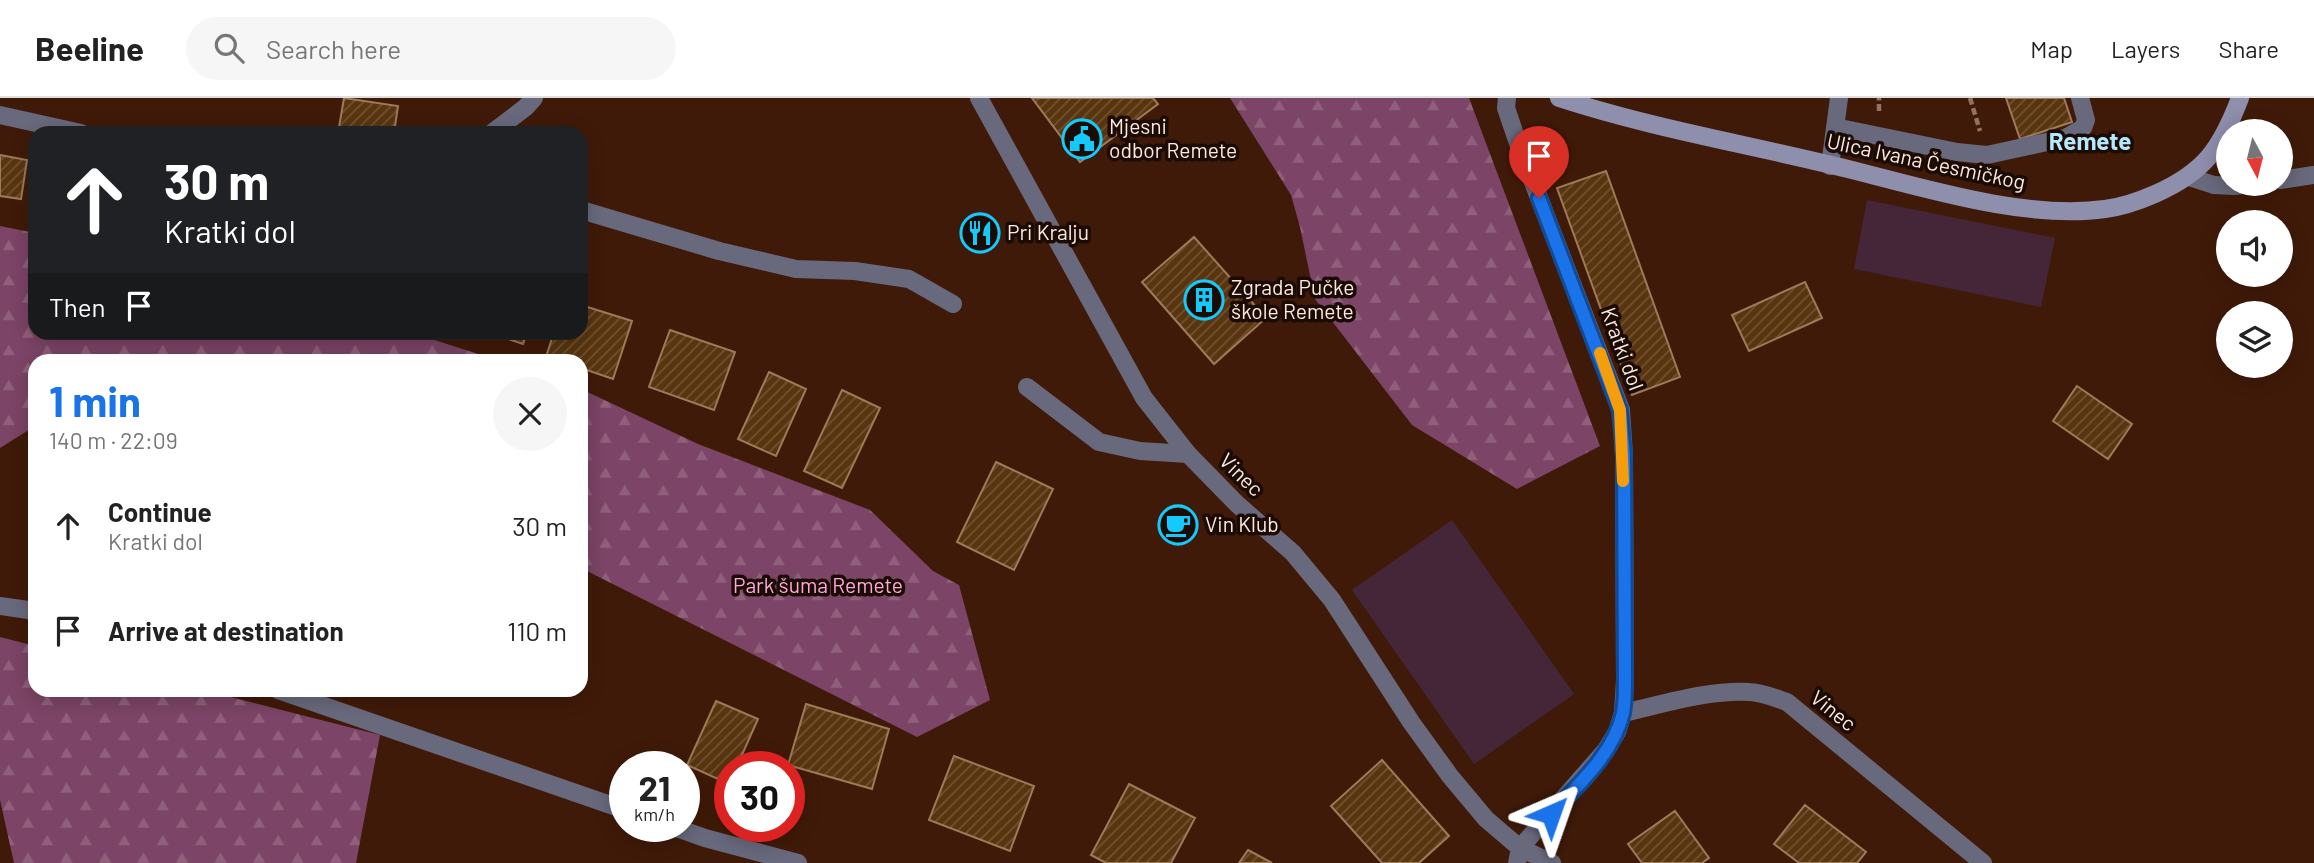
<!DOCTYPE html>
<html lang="en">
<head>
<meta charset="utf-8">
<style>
  body { margin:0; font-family:Barlow,sans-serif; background:#f6f6f6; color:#222; height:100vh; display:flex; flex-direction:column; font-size:26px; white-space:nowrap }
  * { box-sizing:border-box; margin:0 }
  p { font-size:23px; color:#767676 }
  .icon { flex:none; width:38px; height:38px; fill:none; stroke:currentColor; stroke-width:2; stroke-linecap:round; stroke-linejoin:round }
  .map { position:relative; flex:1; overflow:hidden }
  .side { position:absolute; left:28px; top:256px; width:560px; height:343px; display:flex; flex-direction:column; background:#fff; border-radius:21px; box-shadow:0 4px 18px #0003 }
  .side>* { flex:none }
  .guide { position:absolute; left:28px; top:28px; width:560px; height:214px; border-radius:21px; box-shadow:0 4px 18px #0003; background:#202124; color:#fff; overflow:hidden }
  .needle { width:46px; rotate:173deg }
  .tools { position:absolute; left:2216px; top:21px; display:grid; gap:14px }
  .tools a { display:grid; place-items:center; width:77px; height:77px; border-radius:50%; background:#fff; box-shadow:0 4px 18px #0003; font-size:35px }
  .speed { position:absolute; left:609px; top:653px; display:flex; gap:14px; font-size:35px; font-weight:700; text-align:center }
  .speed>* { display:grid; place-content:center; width:91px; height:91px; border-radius:50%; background:#fff; box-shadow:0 4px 18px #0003; line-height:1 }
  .speed small { font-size:18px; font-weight:400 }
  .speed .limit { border:10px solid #d22; background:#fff; color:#111 }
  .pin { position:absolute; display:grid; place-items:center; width:60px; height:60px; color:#fff; margin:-72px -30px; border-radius:50% 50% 50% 0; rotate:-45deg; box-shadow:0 0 7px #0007 }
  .pin .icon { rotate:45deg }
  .me { position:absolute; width:77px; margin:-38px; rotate:43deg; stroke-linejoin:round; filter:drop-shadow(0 0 5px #0008) }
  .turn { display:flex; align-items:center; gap:24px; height:147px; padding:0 21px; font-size:32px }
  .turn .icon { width:91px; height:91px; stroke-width:2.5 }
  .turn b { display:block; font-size:49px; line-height:60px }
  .then { display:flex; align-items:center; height:66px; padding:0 21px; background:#0003; gap:14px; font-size:26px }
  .round { display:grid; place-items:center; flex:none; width:74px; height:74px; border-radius:37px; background:#f6f6f6 }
  .head { display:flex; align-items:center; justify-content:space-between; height:119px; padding:0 21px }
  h1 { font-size:42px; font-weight:700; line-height:52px; color:#1a73e8 }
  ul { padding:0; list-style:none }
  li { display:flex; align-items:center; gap:21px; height:105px; padding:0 21px }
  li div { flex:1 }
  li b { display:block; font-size:26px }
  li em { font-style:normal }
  header { display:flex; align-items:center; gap:42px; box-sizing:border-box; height:98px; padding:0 35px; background:#fff; border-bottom:2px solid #e0e0e0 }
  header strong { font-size:33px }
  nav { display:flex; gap:38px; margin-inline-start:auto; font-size:24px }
  .search { width:490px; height:63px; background:#f6f6f6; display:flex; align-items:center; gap:18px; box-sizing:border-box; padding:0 24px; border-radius:38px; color:#767676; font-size:26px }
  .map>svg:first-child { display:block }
  .forest { fill:url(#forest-firs) }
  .pitch { fill:#452638 }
  .building { fill:url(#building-hatch); stroke:#9e7a58; stroke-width:2 }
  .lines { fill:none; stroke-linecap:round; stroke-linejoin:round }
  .path { stroke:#917264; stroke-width:4.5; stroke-dasharray:7 3.5; stroke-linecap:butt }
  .lane { stroke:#68697c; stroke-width:18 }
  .street { stroke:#68697c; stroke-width:18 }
  .secondary { stroke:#8e8ead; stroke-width:18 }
  .route-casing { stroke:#114b97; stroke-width:18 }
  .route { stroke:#1a73e8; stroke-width:12 }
  .slow { stroke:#f59e0b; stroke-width:12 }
  .labels { text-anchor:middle; stroke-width:7; stroke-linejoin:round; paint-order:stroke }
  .poi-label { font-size:21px; fill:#fde8df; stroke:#1b0b05; text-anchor:start }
  .street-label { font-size:21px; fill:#fde8df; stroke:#1b0b05 }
  .park-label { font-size:21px; fill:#fda7da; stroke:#1b0b05 }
  .quarter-label { font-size:24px; font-weight:bold; fill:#b4e8fc; stroke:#1b0b05 }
</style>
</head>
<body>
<header>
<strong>Beeline</strong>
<div class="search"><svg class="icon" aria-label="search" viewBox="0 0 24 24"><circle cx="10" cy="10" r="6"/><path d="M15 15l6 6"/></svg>Search here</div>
<nav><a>Map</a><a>Layers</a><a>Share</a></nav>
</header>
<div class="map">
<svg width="2314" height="765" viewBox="0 0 2314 765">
  <defs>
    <pattern id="forest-firs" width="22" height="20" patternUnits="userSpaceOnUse" patternTransform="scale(1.75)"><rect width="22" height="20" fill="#7c4466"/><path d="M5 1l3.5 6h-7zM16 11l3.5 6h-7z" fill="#905f7b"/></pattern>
    <pattern id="building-hatch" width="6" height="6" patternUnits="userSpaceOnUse" patternTransform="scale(1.75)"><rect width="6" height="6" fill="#58350f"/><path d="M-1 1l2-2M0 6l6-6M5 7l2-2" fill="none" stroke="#715232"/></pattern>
  </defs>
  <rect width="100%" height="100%" fill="#401a08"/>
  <!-- forest -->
  <path class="forest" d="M1230,0H1469L1600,348L1517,391L1412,327L1315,201L1300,129L1291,97Z
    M0,128L35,135V234L423,235L422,238L497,262H35V328L0,350Z
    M581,291L698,346L870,412L933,473L959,487L990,602L917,639L581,470Z
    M0,539L35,548V592H203L380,637L356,765H14L0,702Z"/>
  <!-- pitch -->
  <path class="pitch" d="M1867,102L2055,140L2041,209L1854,171Z
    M1452,422L1574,596L1474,666L1352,492Z"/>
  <!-- building -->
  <path class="building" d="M344,0L398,8L394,35H338Z
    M1032,0H1153L1158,6L1080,64Z
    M2006,0H2064L2072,24L2020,41Z
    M0,57L27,62L21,101L0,98Z
    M1606,73L1680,279L1632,297L1557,90Z
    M1194,139L1266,220L1214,266L1142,184Z
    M1805,184L1822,220L1749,253L1732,217Z
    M581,207L632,223L613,281L581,270V262H557L546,259L554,234H581Z
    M670,232L735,254L714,312L649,289Z
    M488,234H527L523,246Z
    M769,274L806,291L776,358L738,341Z
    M2077,288L2132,326L2108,361L2053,323Z
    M842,292L880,310L842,390L804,373Z
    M996,364L1053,391L1014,472L957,444Z
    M716,603L758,621L737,668H730L729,686L687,667Z
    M806,606L889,631L872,691L788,667Z
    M954,658L1034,688L1010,753L929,722Z
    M1382,662L1449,738L1419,765H1382L1331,708Z
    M1129,686L1195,720L1171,765H1106L1091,757Z
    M1805,707L1866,754L1857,765H1799L1774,746Z
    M1675,713L1709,760L1702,765H1642L1628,746Z
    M1248,752L1272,765H1239Z"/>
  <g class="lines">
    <!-- path -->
    <path class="path" d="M1970,0L1980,33
      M1879,13V0"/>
    <!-- lane -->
    <path class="lane" d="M1835,29L1957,54L1987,57L2065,40L2083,30L2086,22L2080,0
      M1830,68L1839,0
      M2189,79L2214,87
      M1027,289L1099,344L1140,353L1188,356"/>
    <!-- street -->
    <path class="street" d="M979,0L1144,300L1188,356L1237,406L1293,455L1332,502L1411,624L1450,678L1486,721L1520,750L1552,765
      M1507,0L1506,10L1519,48L1621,312L1624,357L1625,582L1623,615
      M0,17L81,35
      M492,35L526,9L534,0
      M2280,82L2314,77
      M2214,87L2234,88L2253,86
      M581,112L719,153L796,171L855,173L909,181L953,206
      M0,508L35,513
      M278,592L625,712
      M671,728L705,740L798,765
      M1517,765L1520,750L1606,652L1617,634L1623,615C1664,606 1707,592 1749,594C1761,594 1775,600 1787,604L1983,765"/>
    <!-- secondary -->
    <path class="secondary" d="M1559,0C1654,31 1752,47 1848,71C1924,90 2026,122 2105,111C2122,109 2139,103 2155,96C2205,74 2221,50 2240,0"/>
  </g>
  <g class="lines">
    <!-- route casing -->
    <g class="route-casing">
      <path id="route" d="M1539,100L1620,312L1624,357L1625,582C1625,593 1625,604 1623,615C1614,655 1578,687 1551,716"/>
    </g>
    <!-- route -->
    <use href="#route" class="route"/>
    <!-- slow -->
    <path class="slow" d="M1600,255L1620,312L1623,383"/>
  </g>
  <!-- icons -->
  <defs>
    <g id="civic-ring" transform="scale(2.0125)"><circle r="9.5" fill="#1b0b05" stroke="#13cafb" stroke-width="1.5"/><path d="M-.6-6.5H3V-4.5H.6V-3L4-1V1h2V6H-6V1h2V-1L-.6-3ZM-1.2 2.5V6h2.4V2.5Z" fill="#13cafb"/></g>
    <g id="restaurant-ring" transform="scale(2.0125)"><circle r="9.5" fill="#1b0b05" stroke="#13cafb" stroke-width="1.5"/><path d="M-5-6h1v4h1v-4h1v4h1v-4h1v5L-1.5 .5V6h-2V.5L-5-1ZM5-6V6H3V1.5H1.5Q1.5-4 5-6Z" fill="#13cafb"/></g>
    <g id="building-ring" transform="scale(2.0125)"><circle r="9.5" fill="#1b0b05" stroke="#13cafb" stroke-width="1.5"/><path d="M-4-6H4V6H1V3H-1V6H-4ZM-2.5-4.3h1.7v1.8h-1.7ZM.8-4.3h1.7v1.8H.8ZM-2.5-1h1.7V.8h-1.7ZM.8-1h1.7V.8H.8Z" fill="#13cafb"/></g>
    <g id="cafe-ring" transform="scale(2.0125)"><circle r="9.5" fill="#1b0b05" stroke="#13cafb" stroke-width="1.5"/><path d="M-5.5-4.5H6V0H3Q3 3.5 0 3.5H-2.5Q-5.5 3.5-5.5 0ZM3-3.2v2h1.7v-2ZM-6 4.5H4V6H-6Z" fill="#13cafb"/></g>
  </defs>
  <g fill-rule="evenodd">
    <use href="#civic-ring" x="1082" y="41"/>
    <use href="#restaurant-ring" x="980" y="135"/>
    <use href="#building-ring" x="1204" y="202"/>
    <use href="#cafe-ring" x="1178" y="427"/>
  </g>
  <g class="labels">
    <!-- poi labels -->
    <g class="poi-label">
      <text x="1109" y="36">Mjesni<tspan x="1109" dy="24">odbor Remete</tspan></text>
      <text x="1007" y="142">Pri Kralju</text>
      <text x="1231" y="197">Zgrada Pučke<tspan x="1231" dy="24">škole Remete</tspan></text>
      <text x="1205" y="434">Vin Klub</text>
    </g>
    <!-- street labels -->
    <g class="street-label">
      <text transform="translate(1926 64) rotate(12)" y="7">Ulica Ivana Česmičkog</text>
      <text transform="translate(1622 251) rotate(70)" y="7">Kratki dol</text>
      <text transform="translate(1241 377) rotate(44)" y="7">Vinec</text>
      <text transform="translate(1833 613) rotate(39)" y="7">Vinec</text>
    </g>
    <!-- park labels -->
    <g class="park-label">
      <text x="818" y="495">Park šuma Remete</text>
    </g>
    <!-- quarter labels -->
    <g class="quarter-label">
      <text x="2090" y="52">Remete</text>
    </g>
  </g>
</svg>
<div class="tools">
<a><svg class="needle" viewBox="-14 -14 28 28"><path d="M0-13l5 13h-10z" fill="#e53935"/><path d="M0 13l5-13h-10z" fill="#767676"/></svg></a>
<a><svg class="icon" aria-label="sound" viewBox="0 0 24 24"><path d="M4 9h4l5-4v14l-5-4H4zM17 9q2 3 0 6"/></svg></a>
<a><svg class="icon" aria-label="layers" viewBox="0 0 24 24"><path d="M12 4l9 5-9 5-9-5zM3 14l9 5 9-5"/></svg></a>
</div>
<div class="speed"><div>21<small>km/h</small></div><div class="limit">30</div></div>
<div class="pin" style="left:1539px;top:100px;background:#d93025"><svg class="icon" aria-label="arrive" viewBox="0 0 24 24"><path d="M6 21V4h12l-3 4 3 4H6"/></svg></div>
<svg class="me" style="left:1551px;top:716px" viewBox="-20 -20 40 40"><path d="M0-17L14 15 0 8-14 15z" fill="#1a73e8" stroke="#fff" stroke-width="4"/></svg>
<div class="guide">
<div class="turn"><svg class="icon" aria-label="ahead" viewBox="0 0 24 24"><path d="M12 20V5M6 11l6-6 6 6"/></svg><div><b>30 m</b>Kratki dol</div></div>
<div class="then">Then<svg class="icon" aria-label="arrive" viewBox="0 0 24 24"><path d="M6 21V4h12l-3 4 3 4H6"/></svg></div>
</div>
<section class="side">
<div class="head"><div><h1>1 min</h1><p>140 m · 22:09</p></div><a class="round"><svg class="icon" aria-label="close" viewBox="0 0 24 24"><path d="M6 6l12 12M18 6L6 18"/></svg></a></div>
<ul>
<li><svg class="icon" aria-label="ahead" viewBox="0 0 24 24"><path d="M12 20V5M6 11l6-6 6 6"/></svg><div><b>Continue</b><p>Kratki dol</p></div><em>30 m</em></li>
<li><svg class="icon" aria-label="arrive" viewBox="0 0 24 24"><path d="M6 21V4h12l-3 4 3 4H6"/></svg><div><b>Arrive at destination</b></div><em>110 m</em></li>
</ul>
</section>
</div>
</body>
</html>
